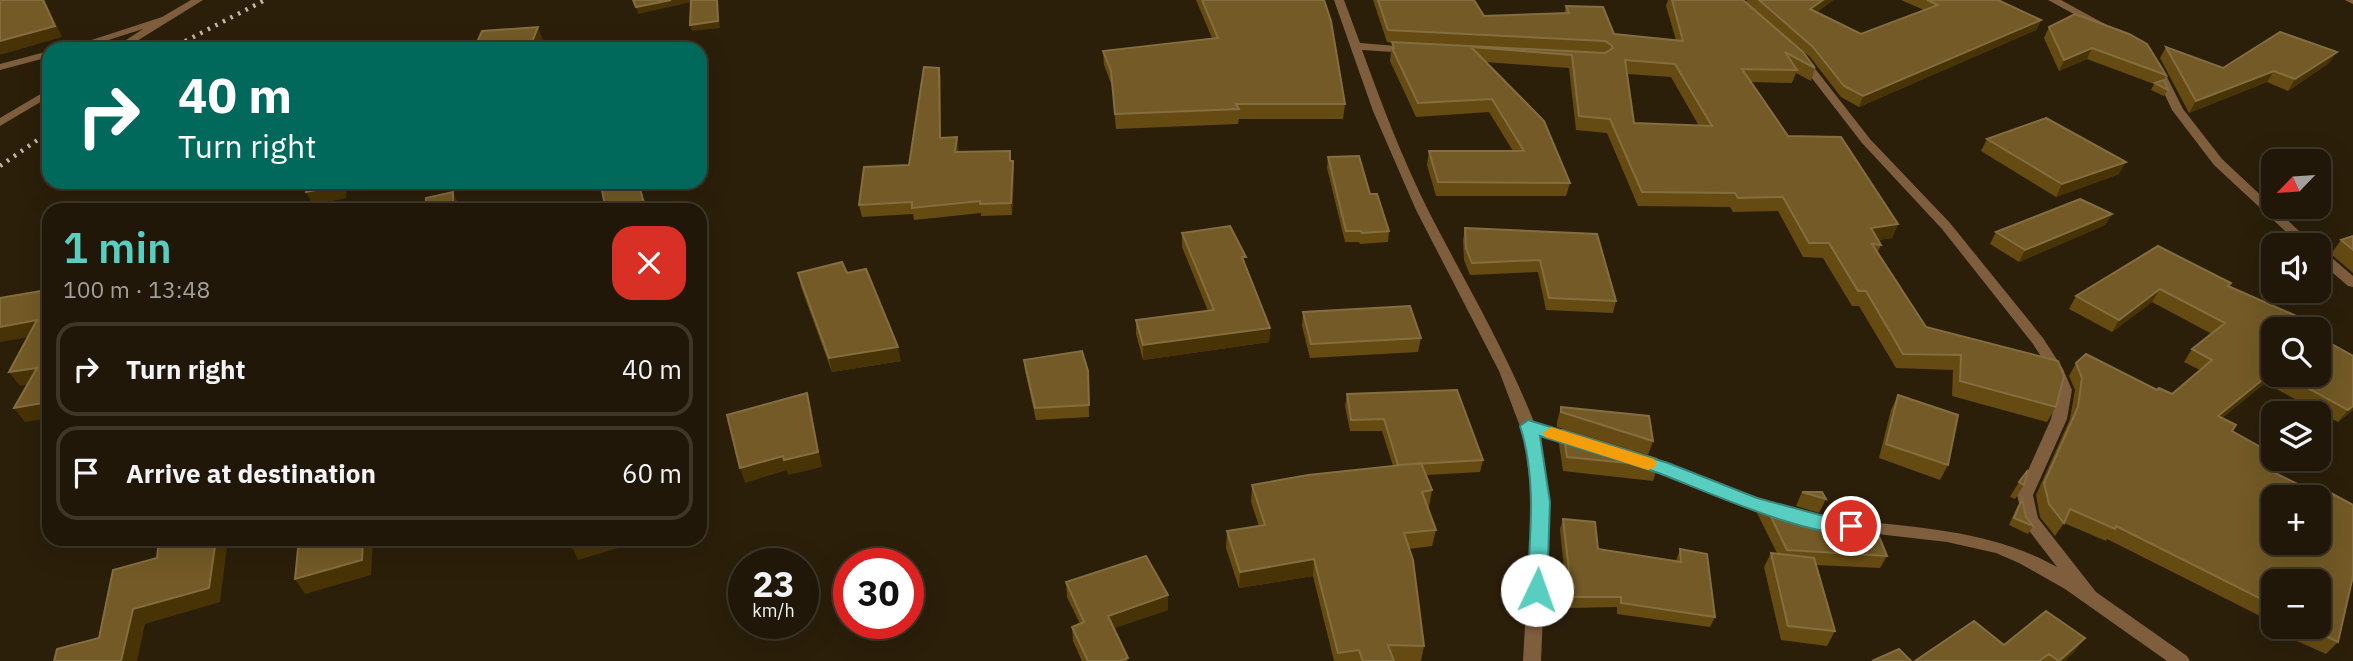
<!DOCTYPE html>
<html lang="en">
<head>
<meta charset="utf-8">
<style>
  body { margin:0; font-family:"IBM Plex Sans",sans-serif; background:#2d2416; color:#f1f3f6; height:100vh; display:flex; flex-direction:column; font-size:26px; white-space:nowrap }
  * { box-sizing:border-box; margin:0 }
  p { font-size:23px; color:#a29f9c }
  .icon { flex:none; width:38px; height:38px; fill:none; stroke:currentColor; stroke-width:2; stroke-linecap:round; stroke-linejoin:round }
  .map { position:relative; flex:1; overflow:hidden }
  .sheet { position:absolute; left:42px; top:203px; width:665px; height:343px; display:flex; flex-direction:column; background:#201708; border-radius:21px; box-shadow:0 7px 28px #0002,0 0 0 2px #3d3629 }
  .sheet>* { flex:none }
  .guide { position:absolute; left:42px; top:42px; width:665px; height:147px; border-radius:21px; box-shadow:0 7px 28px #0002,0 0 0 2px #3d3629; background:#00695c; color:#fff; overflow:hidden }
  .needle { width:46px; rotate:245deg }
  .fabs { position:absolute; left:2261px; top:149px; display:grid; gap:14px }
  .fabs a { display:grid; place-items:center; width:70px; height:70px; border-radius:14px; background:#201708; box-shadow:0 7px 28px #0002,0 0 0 2px #3d3629; font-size:35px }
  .speed { position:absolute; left:728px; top:548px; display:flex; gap:14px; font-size:35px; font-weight:700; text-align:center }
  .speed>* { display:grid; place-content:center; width:91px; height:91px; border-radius:50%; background:#201708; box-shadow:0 7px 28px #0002,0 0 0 2px #3d3629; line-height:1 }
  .speed small { font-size:18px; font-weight:400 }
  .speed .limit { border:10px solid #d22; background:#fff; color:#111 }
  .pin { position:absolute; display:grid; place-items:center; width:60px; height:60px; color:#fff; margin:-30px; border:4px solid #fff; border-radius:50%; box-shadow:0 2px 7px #0007 }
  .me { position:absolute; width:77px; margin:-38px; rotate:3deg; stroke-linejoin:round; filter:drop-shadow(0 0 5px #0008) }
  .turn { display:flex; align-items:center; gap:24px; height:147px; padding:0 21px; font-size:32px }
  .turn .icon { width:91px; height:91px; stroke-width:2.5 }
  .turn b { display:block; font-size:49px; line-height:60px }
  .round { display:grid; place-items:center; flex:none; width:74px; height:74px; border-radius:21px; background:#2d2416 }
  .head { display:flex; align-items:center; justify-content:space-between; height:119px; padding:0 21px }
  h1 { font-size:42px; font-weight:600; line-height:52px; color:#58cec1 }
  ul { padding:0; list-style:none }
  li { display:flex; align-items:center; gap:21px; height:94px; margin:0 14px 10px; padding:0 7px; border:4px solid #3d3629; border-radius:21px }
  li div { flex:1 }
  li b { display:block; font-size:26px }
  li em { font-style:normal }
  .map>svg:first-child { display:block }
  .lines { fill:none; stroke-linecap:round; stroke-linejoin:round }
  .minor { fill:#7e5e3d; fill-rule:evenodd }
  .rail { stroke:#c0b7a9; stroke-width:4.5; stroke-dasharray:2.5 6; stroke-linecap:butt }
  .wall { fill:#654b12; fill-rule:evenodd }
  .shaded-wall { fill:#483306 }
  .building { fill:#735a26; stroke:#846e40; stroke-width:2; fill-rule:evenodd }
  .route { fill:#58cec1; stroke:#39867d; stroke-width:2 }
  .slow { fill:#f59e0b }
</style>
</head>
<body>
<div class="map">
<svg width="2353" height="661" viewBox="0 0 2353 661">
  <rect width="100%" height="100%" fill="#2b1f0a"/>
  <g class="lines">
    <!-- minor -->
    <path class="minor" d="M191,0H203L124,49H112L143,29L80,49H64L162,17Z
      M1334,0H1344L1360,43L1409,47L1414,50L1409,53L1362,50C1382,105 1403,160 1429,212C1465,282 1505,349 1534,422L1582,437L1585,441L1582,445L1577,447L1539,435L1548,502L1541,661H1523L1532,502L1524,437L1499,371L1416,210L1373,111Z
      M2048,0H2061L2114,29L2109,32L2105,31Z
      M2345,0H2353V4Z
      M49,51V57L0,70V64Z
      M1802,56L1806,57L1870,139L1950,223L2043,338L2063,369L2072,390L2067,419L2033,495L2038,518L2096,592L2187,656L2190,661H2167L2065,589L2019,563L1996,553L1947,542L1851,531L1849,527L1851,523L1857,521C1927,528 1994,532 2057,567L2024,524L2017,495L2051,419L2058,390L2049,369L2033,344L1942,229L1862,143L1797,59Z
      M2155,60L2160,63L2183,109L2222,159L2314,245H2300L2214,165L2172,110L2150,63Z
      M49,89V97L0,126V118Z
      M2319,250L2324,251L2353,276V287L2348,286L2319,261Z
      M1640,455L1785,507L1787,511L1785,515L1779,517L1634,465L1632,461L1634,457Z"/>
    <!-- rail -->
    <path class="rail" d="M170,49L265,0
      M0,166L49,132"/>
  </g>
  <!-- wall -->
  <path class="wall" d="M1196,0H1324L1345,104L1343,119H1239L1238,124L1116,129L1112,86L1104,65L1103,51L1212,38Z
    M1373,0H1474L1484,16L1564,14L1566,6L1614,34L1676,40L1666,6L1668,0H1743L1815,68L1811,81L1796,73L1792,83L1751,82L1788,136L1898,224L1892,238L1878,240L1881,245L1877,253L1926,327L2056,407L2047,422L1952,396L1953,370L1896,368L1859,306H1852L1823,258L1803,257L1778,211L1733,212L1730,207L1638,206L1607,133L1576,130L1569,68L1485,62L1570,183L1566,196H1436L1427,165L1429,151H1513L1489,112L1416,117L1390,61L1392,43L1387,42ZM1627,74L1671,77L1699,126L1634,123Z
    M1747,0H1833L1817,12L1861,34L1924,10L1901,0H1998L2041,20L2036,30L1859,107L1841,97L1810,57L1746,2Z
    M2049,27L2166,75L2164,80L2168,90L2164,96L2151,90L2154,84L2087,59L2059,71L2044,38Z
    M2166,47L2223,68L2329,63L2288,91L2267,82L2189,113L2160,58Z
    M939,68L941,79V138L957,137L958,152L1010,151L1011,161H1013L1014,173L1012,215L981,216V213L914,220L913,214L862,217L859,205L909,165Z
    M1987,139L2119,174L2056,197L1981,151Z
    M1328,157L1370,194L1389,231L1388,242L1360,244L1359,242H1345L1327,168Z
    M2112,214L2105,225L2019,262L1990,244L1996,232Z
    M1465,228L1597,234L1616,301L1613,313L1546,310L1538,272L1470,275L1464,260L1463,240Z
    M1182,233L1245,265L1270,328L1269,342L1143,360L1136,334V320L1208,311L1182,247Z
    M2353,236V273L2331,254L2341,240Z
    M2158,246L2229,286L2273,329V374H2319L2353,356V410L2338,422L2265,383L2222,418L2232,431L2272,472L2326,498L2353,505V582L2352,581L2338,642L2326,654L2268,628L2270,621L2107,539L2106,541L2064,523L2055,536L2040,517L2036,495L2070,419L2075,390L2069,376L2076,363L2157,390L2172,394L2200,370L2184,362L2192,349L2212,334L2152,302L2112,332L2069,309L2076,296ZM2273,581L2319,626H2273Z
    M798,273H847L901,361L832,372L801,287Z
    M1303,312L1421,338L1418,352L1310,358L1302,326Z
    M1024,360L1088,371L1089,417L1036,420L1025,371Z
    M1347,394L1483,460L1480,472L1426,475L1432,490L1429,507H1427L1436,530L1432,546L1409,549L1424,646L1421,661H1334L1313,576L1239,588L1226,548L1227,531L1259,526L1251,502L1252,485L1393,466L1382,431H1350L1345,406Z
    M1898,395L1948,465L1940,480L1879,458L1891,410Z
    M1561,407L1653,441L1648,455L1557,427V422Z
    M1563,430L1658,466L1653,481L1563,471L1559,444Z
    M2019,482L2024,485L2015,499L2010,497Z
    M1802,492L1826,499L1819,513L1796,506Z
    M2022,499L2026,517L2033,526L2028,534L2009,525L2017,507Z
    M1763,500L1887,556L1880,568L1816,565L1835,631L1827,646L1781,640L1764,567L1771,553H1777L1757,513Z
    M1563,519L1598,549L1676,561L1680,549L1715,617L1710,627L1617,614V607L1568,608L1560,529Z
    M1066,582L1168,610L1114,628L1128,661H1082L1073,641L1072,627L1080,624L1067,597Z
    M2004,645L2075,651L2064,661H1915Z"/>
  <!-- shaded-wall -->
  <path class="shaded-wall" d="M43,0H45L62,37L0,55V41Z
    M671,0H692V2L638,14L636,7Z
    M717,0H718L720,28L692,31L690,25Z
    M1823,0H1833L1807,19L1810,9Z
    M2041,20L2036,30L1859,107L1863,96Z
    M538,27L543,40L539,49H529Z
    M2092,48L2087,59L2059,71L2064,60Z
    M2337,52L2329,63L2288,91L2295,79Z
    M939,68L941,79V150L940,138Z
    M2274,71L2267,82L2189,113L2196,101Z
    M957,137L959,149L957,164L955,152Z
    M1013,161L1014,173L1012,215L1011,203Z
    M2126,162L2119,174L2056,197L2062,184Z
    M340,182H347L346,198L313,205L306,192Z
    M453,192L458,203V210H453Z
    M2112,214L2105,225L2019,262L2025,250Z
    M1898,224L1892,238L1865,242L1871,228Z
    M2160,289L2152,302L2112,332L2119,320Z
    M37,320L47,334L0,342V327Z
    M1270,328L1269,342L1143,360V345Z
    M898,347L901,361L832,372L829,358Z
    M37,368L48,381L20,386L9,372Z
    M2273,371L2265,383L2208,429L2218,416Z
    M807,393L822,467L788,475L787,470L745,483L740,468L783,456Z
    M49,402V418L25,422L14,408Z
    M2353,406V410L2338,422L2348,410Z
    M2283,459L2273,472L2269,470Z
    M216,539H251L227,547L220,602L145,624L137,661H121L133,609Z
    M363,539H373L371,575L305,594L295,579Z
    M598,539H648L578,560L572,547Z
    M1314,559L1313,576L1239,588L1240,572Z
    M1168,595V610L1108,630V616Z
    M2085,638L2075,651L2064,661H2059Z"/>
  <!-- building -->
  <path class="building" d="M0,0H43L55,26L0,41Z
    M633,0H671L636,7Z
    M691,0H717L718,21L690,25Z
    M1202,0H1324L1331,21L1345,104H1236L1239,109L1115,114L1111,71L1103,51L1218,38Z
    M1378,0H1474L1484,16L1569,13L1566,6L1603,7L1614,34L1683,41L1672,0H1743L1803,52L1815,68L1785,52L1797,70L1742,69L1788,136L1841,137L1898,224L1871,228L1881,245L1872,244L1926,327L2058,361L2064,376L2056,407L1960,381L1961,355L1903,354L1866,291H1858L1829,243H1809L1783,197L1738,198L1735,193L1642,192L1610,119L1579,116L1572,55L1471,47L1544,121L1570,183L1438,182L1429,151H1524L1492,99L1418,103L1392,48H1394L1392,42L1605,53L1613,48L1611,45L1605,41L1388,30ZM1625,60L1675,64L1712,126L1634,123Z
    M1759,0H1823L1810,9L1861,34L1938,5L1927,0H1998L2041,20L1863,96L1844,86L1813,47Z
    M2075,14L2129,34L2147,44L2166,75L2092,48L2064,60L2049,27Z
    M538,27L529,49H474L482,31Z
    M2280,32L2337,52L2295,79L2274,71L2196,101L2166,47L2223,68Z
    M924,67L939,68L940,138L957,137L955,152L1010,151V161H1013L1011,203L980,204V201L912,208V202L859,205L864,167L909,165Z
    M2164,80L2168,90L2155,83Z
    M2046,118L2126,162L2062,184L1987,139Z
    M1359,156L1370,194H1377L1389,231L1362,233L1361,231H1346L1328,157Z
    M308,182H340V185L306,192Z
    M620,182H638L646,210H606L601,186Z
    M453,192V210H425L426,198Z
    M2080,199L2112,214L2025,250L1996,232Z
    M1230,226L1246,257H1242L1270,328L1143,345L1136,320L1214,310L1182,233Z
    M1465,228L1597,234L1616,301L1549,298L1540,260L1472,263L1466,248Z
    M2353,236V250L2341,240Z
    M2158,246L2231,283L2228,286L2310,322L2305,329H2273V371L2218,416L2236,425L2232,431L2273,454V458L2283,459L2269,470L2326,498L2331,493L2353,505V576L2338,642L2305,626H2319V581H2273V605L2116,526L2115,529L2070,509L2064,523L2049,504L2044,483L2078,407L2082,378L2076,363L2086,354L2157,390L2159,388L2172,394L2212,360L2192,349L2225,323L2160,289L2119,320L2076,296ZM2273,497H2319V542H2273Z
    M842,262L847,273L866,269L898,347L829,358L798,273Z
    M45,280H49V402L14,408L37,368L9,372L37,320L0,327V298L41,291Z
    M1410,306L1421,338L1311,344L1303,312Z
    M2319,337L2353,356V406L2348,410L2282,374H2319Z
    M1082,351L1088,371L1089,405L1035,408L1024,360Z
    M1457,390L1483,460L1398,465L1384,419L1351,420L1347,394Z
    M807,393L818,452L784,460L783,456L740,468L727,415Z
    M1898,395L1958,415L1948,465L1886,444Z
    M1561,407L1649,416L1653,441L1561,412Z
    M1563,430L1657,459L1658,466L1567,457Z
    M1421,463L1432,490L1422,492L1436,530L1404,533L1413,560L1424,646L1388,645L1394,661H1363L1359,650L1338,653L1314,559L1240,572L1227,531L1265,525L1252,485L1308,475Z
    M2028,470L2024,485L2019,482Z
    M1802,492H1822L1826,499Z
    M2022,499L2026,517L2033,526L2014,518Z
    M1763,500L1830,519L1874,524L1887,556L1787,550Z
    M1563,519L1595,522L1598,549L1681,562L1680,549L1707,554L1715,617L1621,603V597H1572Z
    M159,539H216L209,588L133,609L121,661H54L57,649L99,638L113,570L157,558Z
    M299,539H363L362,560L295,579Z
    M571,539H598L572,547Z
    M1771,553L1814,558L1835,631L1788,626Z
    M1146,556L1168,595L1108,616L1128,658L1119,661H1088L1072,627L1084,622L1066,582Z
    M2046,611L2085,638L2059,661L2049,654L2039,661H1915L1974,621L2004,645Z
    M1899,649L1911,661H1872Z"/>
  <!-- route -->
  <path class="route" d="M1528,420L1668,463L1757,498L1824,516L1858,521L1860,526L1858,531C1819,544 1695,486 1653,471C1616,459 1578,448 1540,436L1550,502L1547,590L1544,596L1537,598L1530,596L1527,590C1530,537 1537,478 1520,426Z"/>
  <!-- slow -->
  <path class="slow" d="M1551,427L1654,459L1657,463L1654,468L1648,470L1545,437L1543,433Z"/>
</svg>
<div class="fabs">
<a><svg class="needle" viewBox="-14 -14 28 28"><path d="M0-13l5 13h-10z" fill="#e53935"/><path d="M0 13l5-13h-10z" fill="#a29f9c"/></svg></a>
<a><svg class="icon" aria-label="sound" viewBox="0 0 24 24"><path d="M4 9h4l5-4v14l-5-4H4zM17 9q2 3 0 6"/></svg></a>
<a><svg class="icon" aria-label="search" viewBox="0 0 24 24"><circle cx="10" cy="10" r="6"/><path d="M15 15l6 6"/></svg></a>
<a><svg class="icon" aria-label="layers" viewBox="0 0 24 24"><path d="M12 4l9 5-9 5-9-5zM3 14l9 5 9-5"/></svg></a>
<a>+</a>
<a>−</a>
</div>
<div class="speed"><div>23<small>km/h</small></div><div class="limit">30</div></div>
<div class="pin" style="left:1851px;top:526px;background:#d93025"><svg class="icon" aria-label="arrive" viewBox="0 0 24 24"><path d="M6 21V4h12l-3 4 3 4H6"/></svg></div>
<svg class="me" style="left:1537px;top:590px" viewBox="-20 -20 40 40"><circle r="19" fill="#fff"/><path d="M0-13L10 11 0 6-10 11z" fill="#58cec1"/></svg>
<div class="guide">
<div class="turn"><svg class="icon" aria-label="right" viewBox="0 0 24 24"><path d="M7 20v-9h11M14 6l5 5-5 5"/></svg><div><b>40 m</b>Turn right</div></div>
</div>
<section class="sheet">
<div class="head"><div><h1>1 min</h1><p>100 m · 13:48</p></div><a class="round" style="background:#d93025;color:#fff"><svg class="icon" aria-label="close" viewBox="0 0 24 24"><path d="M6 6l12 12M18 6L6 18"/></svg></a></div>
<ul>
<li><svg class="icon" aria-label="right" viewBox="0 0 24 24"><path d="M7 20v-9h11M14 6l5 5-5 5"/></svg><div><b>Turn right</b></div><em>40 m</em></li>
<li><svg class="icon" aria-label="arrive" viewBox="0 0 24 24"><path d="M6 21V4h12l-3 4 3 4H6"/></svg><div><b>Arrive at destination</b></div><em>60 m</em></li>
</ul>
</section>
</div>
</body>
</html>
